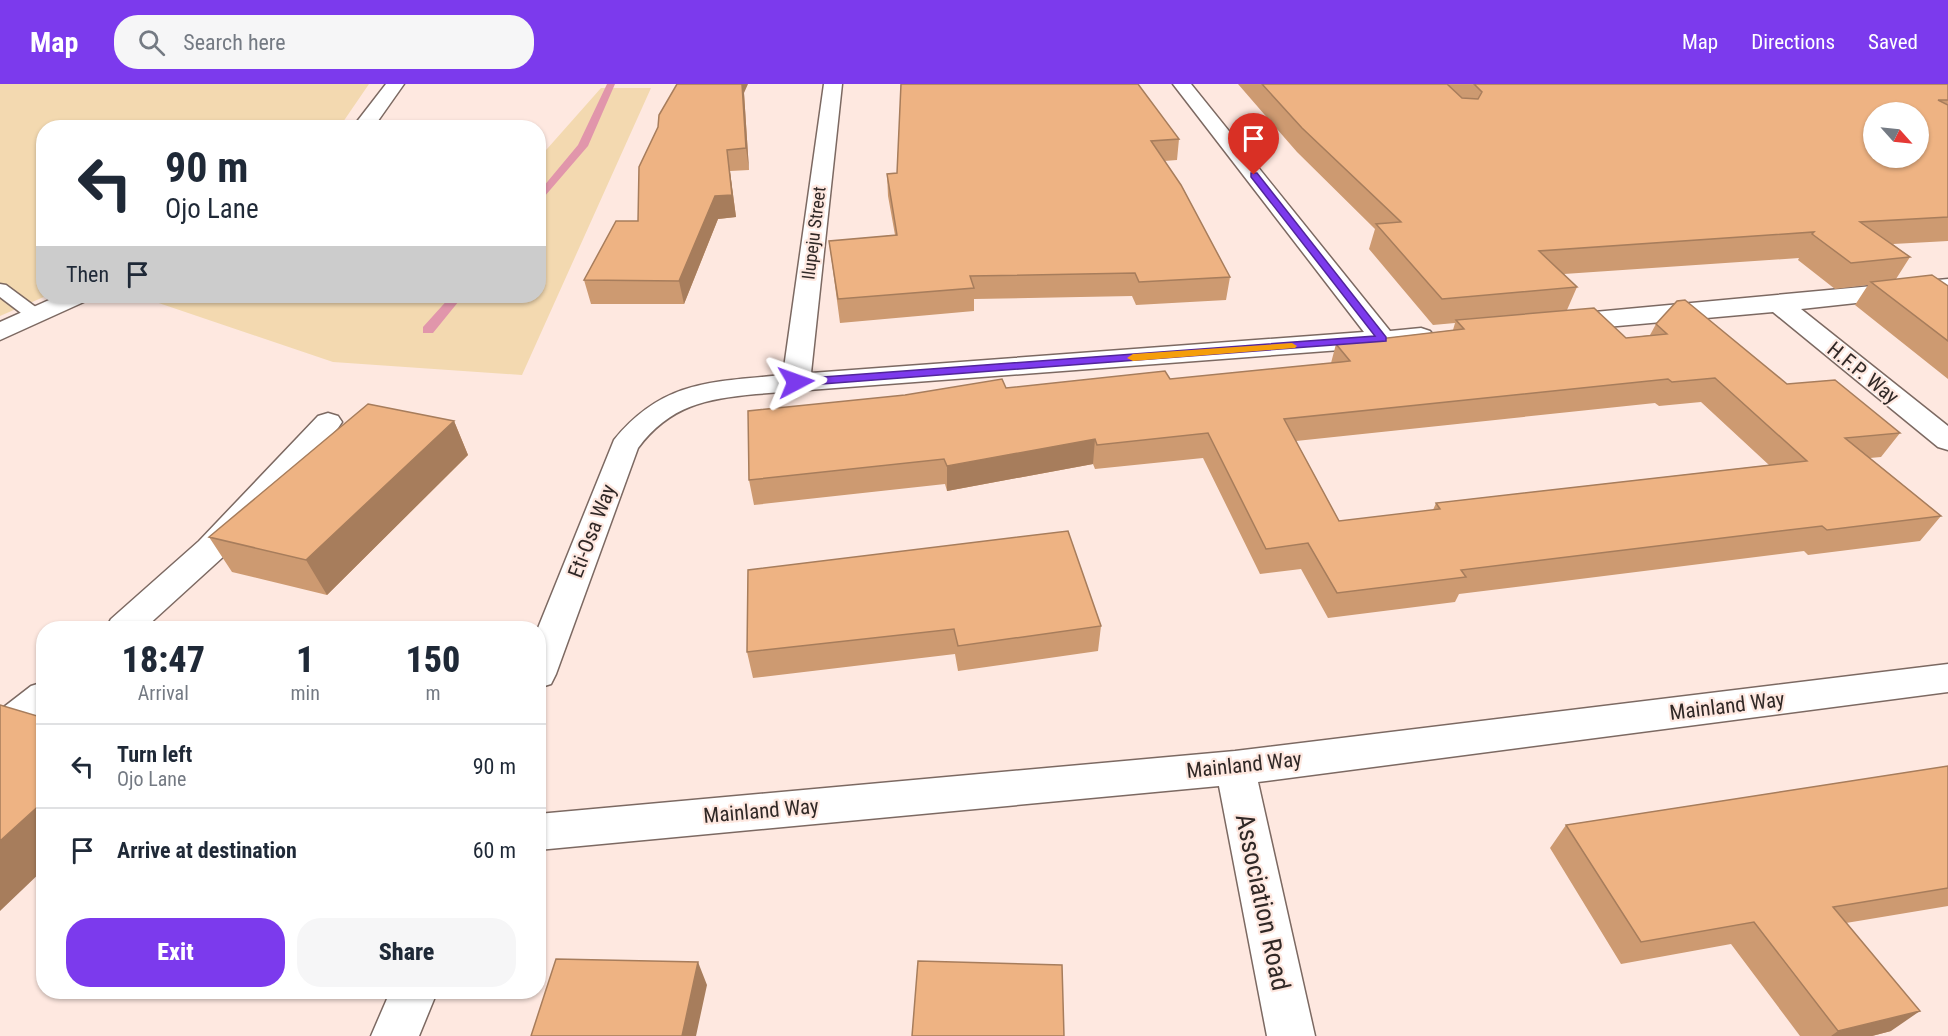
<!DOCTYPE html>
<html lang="en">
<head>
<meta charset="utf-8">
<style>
  body { margin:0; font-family:"Roboto Condensed",sans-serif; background:#f6f6f7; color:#1f2937; height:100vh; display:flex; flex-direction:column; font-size:22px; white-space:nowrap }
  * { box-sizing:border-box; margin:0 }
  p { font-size:20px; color:#747a83 }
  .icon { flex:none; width:33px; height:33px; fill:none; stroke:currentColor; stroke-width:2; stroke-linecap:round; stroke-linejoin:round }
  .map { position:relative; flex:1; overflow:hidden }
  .side { position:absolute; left:36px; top:537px; width:510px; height:378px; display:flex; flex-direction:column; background:#fff; border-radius:24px; box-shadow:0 2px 4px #0004 }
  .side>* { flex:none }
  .top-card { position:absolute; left:36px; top:36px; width:510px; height:183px; border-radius:24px; box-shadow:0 2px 4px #0004; background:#fff; color:#1f2937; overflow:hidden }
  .needle { width:39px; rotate:117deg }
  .fabs { position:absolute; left:1863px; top:18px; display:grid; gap:12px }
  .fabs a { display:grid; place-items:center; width:66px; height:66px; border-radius:50%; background:#fff; box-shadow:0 2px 4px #0004; font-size:30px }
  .pin { position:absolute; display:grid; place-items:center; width:51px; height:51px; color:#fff; margin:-62px -26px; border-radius:50% 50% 50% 0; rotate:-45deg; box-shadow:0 0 6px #0007 }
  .pin .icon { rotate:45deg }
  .me { position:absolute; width:66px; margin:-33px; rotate:86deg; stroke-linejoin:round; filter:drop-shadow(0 0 4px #0008) }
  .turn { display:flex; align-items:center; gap:21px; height:126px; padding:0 30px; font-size:27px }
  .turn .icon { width:78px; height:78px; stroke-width:2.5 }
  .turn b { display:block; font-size:42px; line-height:51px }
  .then { display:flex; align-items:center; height:57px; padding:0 30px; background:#0003; gap:12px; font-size:22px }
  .eta { display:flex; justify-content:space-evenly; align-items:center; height:102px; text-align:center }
  .eta b { font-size:36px; font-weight:800; line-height:42px }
  .cta { display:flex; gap:12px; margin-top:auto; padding:12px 30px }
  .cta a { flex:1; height:69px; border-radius:24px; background:#7c3aed; color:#fff; font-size:24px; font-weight:800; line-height:69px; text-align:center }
  .cta a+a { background:#f6f6f7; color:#1f2937 }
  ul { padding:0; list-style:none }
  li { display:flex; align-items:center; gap:18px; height:84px; padding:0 30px; border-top:2px solid #e0e1e3 }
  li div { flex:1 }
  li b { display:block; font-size:22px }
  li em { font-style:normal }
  header { display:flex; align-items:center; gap:36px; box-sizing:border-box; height:84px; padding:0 30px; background:#7c3aed; color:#fff }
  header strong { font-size:28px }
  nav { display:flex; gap:33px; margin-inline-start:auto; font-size:21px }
  .search { width:420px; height:54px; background:#f6f6f7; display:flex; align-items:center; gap:15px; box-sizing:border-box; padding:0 21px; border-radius:24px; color:#747a83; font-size:22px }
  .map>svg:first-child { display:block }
  .green { fill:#f3d9b0 }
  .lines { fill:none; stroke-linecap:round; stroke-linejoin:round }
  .stream { fill:#e196ab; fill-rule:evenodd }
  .lane-casing { stroke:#7c6962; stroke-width:3 }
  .street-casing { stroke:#7c6962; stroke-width:3 }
  .lane { fill:#fff; fill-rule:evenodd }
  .street { fill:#fff; fill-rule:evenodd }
  .wall { fill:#cd9a71; fill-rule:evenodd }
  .shaded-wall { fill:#a77d5c }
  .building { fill:#eeb383; stroke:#a77d5c; stroke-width:1.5; fill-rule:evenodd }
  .route { fill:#7c3aed; stroke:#51269a; stroke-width:1.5 }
  .slow { fill:#f59e0b }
  .labels { text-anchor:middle; stroke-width:4.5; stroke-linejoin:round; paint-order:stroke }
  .far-street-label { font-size:18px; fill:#302826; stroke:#fee8e0 }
  .street-label { font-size:21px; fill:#302826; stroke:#fee8e0 }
  .near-street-label { font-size:26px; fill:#302826; stroke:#fee8e0 }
</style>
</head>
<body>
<header>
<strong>Map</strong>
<div class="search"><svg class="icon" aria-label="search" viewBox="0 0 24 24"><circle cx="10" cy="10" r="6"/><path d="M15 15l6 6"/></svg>Search here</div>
<nav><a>Map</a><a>Directions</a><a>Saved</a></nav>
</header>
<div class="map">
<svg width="1948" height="952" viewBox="0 0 1948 952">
  <rect width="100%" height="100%" fill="#fee8e0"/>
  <!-- green -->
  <path class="green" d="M0,0H369L343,38L336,43L44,44V212H46L0,232Z
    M601,4H651L522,291L333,278L138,212H538L539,74Z"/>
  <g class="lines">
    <!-- stream -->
    <path class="stream" d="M607,0H615L588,62L538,120V109L578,61Z
      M451,212H463L433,249H423V243Z"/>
    <!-- lane casing -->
    <g class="lane-casing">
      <path id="lane" d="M0,200L6,201L41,227L44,231L41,235H29L0,213Z"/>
    </g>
    <!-- street casing -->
    <g class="street-casing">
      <path id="street" d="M386,0H404L373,44H352Z
        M824,0H842L811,289L1364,248L1173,0H1191L1390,247L1421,244L1430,247L1434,252L1430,257L1421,260L756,310C706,315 670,321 638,364L556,590L551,600L538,604V544L614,356C663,296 712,298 783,291Z
        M1948,195V209L1801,225L1948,342V366L1938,363L1773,228L1562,247L1553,244L1549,239L1553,234L1562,231Z
        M58,212H89L86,217L0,256V238Z
        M328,329L338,332L342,338L338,344L223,473L145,544H106L111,535L199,457L318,332Z
        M1948,580V608L1258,698L1315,952H1267L1219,702L538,766V730L1235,667Z
        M44,598V634L14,659L0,664V626L31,602Z
        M390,908H437L419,952H371Z"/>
    </g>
    <!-- lane -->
    <use href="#lane" class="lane"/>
    <!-- street -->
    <use href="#street" class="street"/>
  </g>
  <!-- wall -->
  <path class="wall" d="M901,0L1179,55L1177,76L1164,77L1230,193L1226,216L1136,221L1132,212L974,215V227L840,239L829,157L895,151L888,112L887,90L897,89Z
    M1238,0H1948V157L1893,160L1910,173L1896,195L1948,202V295L1855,221L1868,201L1835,205L1798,176L1799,174L1564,190L1577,203L1567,226L1626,254L1650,251L1656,240L1787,300L1900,349L1881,373L1870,374L1941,432L1920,457L1808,471L1804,467L1459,510L1455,518L1328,534L1301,485L1260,490L1203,374L1095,385L1093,380L947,407L945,400L754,421L749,396L1006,304L1170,295L1331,279L1336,260L1453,246L1455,239L1433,241L1369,165L1375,145L1297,68ZM1701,318L1769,381L1436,419L1433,426L1339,437L1296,357L1655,319L1659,322Z
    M744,9L749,86L730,87L736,133L718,135L684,220H591L584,196L638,137Z
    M454,337L468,371L327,511L232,488L209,453Z
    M748,486L1101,542L1098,567L958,587L955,570L753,594L747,568Z
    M1948,682V822L1846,839L1891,947L1872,952H1800L1731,860L1621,880L1550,764L1566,741Z"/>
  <!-- shaded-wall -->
  <path class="shaded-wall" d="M742,0H748L744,9L749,86L746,64Z
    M727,66L736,133L718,135L684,220L679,197Z
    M454,337L468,371L327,511L306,476Z
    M1095,355L1093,380L947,407V382Z
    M44,717V785L0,827V757Z
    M698,878L707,901L696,952H682Z
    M1920,927L1891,947L1872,952H1831L1838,947Z"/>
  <!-- building -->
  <path class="building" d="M677,0H742L746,64L727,66L732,111L715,112L679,197L584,196L616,137H638L639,83L658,43L659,31Z
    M901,0H1138L1179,55L1151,57L1181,101L1230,193L1139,198L1135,189L970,192L974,204L838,215L829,157L897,151L887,90L897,89Z
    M1262,0H1447L1462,14L1478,15L1482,8L1474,0H1948V16H1938L1948,21V133L1860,138L1910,173L1851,179L1812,150L1814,148L1539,167L1577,203L1442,215L1376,140L1401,138L1302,44ZM1874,28H1918V74H1874Z
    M1932,191L1948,202V257L1871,198Z
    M1685,216L1787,300L1835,296L1900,349L1845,354L1941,432L1827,446L1822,442L1461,486L1466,493L1337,509L1308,459L1266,465L1208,349L1097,361L1095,355L947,382L944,375L749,396L748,327L905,311L1002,295L1006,304L1165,287L1170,295L1341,278L1350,277L1336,260L1464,245L1456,236L1594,224L1626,254L1667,250L1656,240L1677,217ZM1715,294L1807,377L1436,419L1440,425L1339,437L1284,335L1668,295L1672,298Z
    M368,320L454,337L306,476L209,453Z
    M1068,447L1101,542L958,562L954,545L747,568L748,486Z
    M0,621L44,634V717L0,757Z
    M1948,682V804L1833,823L1920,927L1838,947L1754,838L1641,858L1566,741Z
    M556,875L698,878L682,952H531Z
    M918,877L1062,881L1064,952H912Z"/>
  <!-- route -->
  <path class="route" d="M1251,89H1257L1386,253V257L796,302L790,298L796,295L1375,252L1251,93Z"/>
  <!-- slow -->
  <path class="slow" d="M1292,259L1297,262L1295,264L1133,277L1127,274L1133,270Z"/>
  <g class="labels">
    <!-- far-street labels -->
    <g class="far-street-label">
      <text transform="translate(814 149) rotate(-83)" y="6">Ilupeju Street</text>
    </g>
    <!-- street labels -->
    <g class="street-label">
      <text transform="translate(1863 289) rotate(39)" y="7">H.F.P. Way</text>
      <text transform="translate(592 447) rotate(-69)" y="7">Eti-Osa Way</text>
      <text transform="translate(1727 622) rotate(-7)" y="7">Mainland Way</text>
      <text transform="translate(1244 681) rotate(-6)" y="7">Mainland Way</text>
      <text transform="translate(761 727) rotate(-5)" y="7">Mainland Way</text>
    </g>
    <!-- near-street labels -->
    <g class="near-street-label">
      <text transform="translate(1263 818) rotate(78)" y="9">Association Road</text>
    </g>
  </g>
</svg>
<div class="fabs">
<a><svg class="needle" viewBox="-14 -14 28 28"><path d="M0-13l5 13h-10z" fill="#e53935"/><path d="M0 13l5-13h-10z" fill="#747a83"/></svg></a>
</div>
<div class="pin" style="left:1254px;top:91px;background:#d93025"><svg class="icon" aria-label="arrive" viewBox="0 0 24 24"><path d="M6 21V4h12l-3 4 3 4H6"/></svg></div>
<svg class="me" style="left:796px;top:298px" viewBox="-20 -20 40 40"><path d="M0-17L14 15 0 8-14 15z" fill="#7c3aed" stroke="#fff" stroke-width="4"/></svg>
<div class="top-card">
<div class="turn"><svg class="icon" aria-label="left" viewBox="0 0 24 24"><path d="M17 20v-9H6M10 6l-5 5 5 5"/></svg><div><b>90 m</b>Ojo Lane</div></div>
<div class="then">Then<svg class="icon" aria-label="arrive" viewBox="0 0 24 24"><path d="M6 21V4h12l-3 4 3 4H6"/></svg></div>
</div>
<section class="side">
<div class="eta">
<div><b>18:47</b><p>Arrival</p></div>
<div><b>1</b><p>min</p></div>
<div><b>150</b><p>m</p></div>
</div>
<ul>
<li><svg class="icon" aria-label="left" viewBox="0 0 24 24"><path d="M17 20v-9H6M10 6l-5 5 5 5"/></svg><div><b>Turn left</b><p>Ojo Lane</p></div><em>90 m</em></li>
<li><svg class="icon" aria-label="arrive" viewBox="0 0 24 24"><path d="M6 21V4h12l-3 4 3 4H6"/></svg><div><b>Arrive at destination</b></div><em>60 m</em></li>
</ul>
<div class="cta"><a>Exit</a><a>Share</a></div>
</section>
</div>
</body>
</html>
